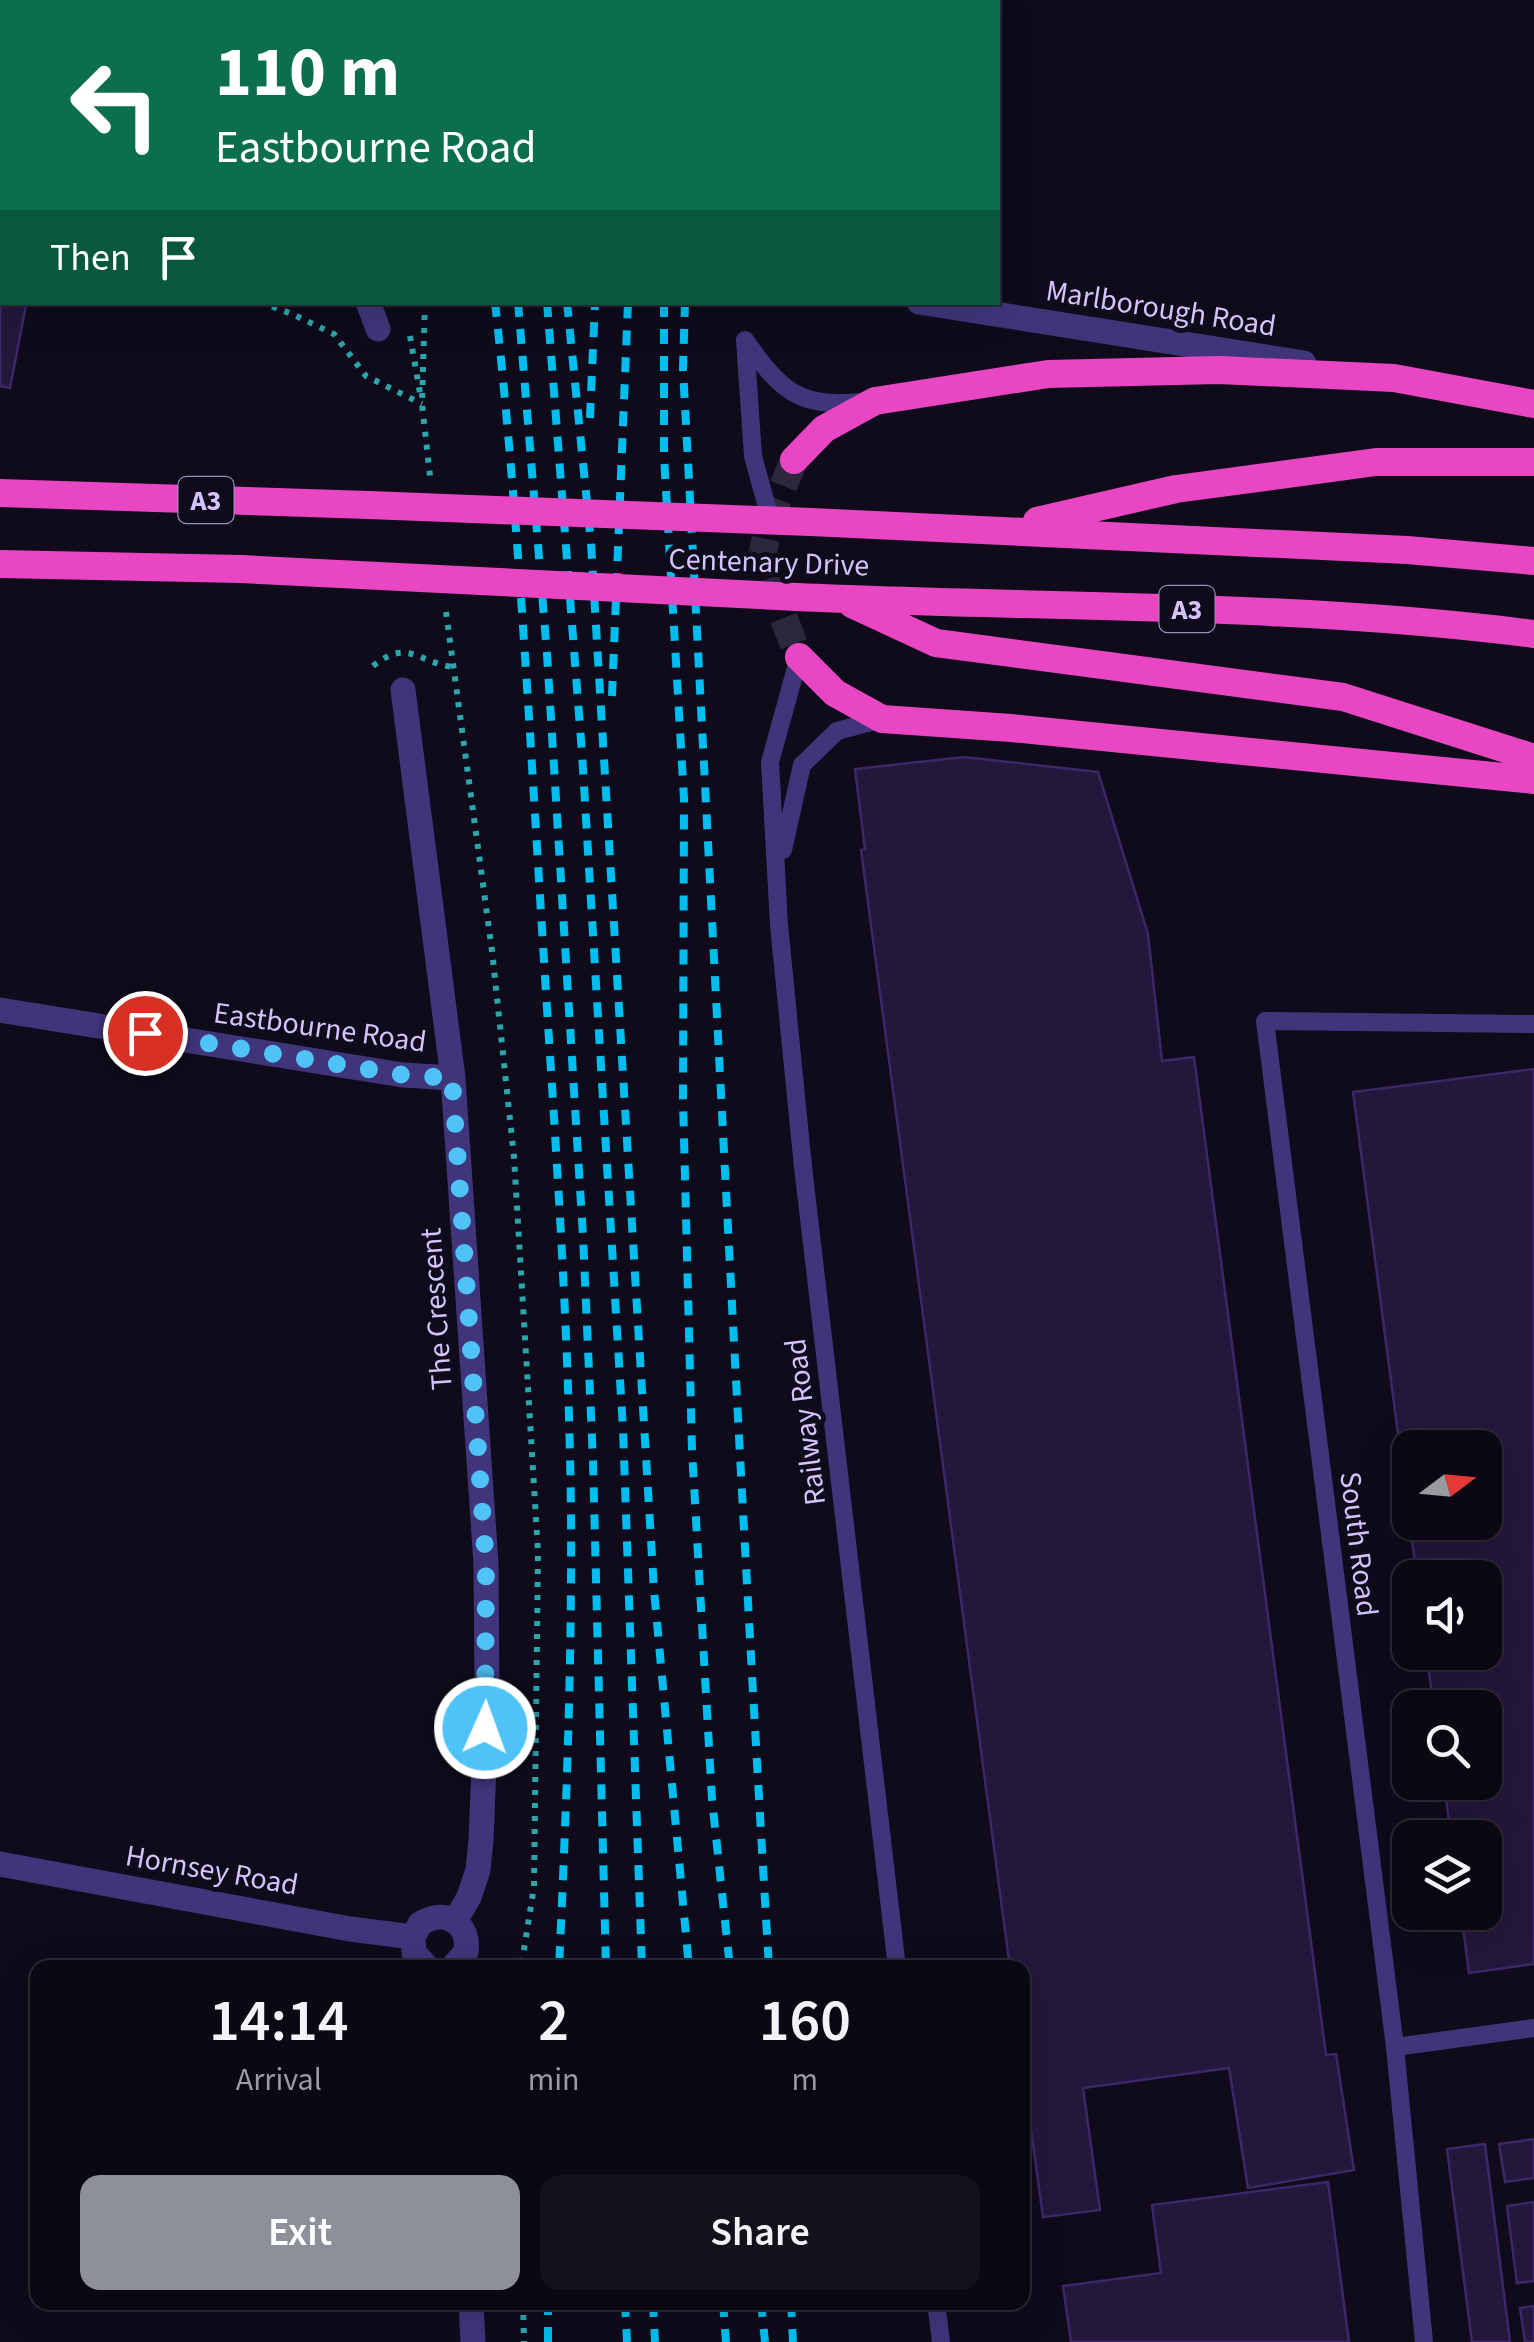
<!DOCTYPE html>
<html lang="en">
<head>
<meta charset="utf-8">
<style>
  body { margin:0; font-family:"Source Sans 3",sans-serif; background:#14111d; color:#f1f3f6; height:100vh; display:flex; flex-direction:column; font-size:38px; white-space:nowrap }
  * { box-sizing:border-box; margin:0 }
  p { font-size:32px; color:#9a9aa0 }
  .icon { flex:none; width:55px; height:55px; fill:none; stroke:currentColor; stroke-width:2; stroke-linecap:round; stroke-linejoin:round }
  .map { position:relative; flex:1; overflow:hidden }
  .side { position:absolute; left:30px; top:1960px; width:1000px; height:350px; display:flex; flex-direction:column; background:#0b0814; border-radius:20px; box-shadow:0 10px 40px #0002,0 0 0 2px #2b2934 }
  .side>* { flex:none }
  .top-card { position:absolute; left:0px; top:0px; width:1000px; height:305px; box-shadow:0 10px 40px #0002,0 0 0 2px #2b2934; background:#0b6e4f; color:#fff; overflow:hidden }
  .needle { width:65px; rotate:74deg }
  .fabs { position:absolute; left:1392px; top:1430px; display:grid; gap:20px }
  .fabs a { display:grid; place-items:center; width:110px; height:110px; border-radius:20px; background:#0b0814; box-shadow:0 10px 40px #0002,0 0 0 2px #2b2934; font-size:50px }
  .pin { position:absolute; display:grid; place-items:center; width:85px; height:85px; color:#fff; margin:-42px; border:5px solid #fff; border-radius:50%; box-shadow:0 2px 10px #0007 }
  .me { position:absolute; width:110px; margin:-55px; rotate:2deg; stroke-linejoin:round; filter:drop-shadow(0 0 8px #0008) }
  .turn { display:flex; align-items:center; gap:35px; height:210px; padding:0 50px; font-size:45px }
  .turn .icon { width:130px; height:130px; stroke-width:2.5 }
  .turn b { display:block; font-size:70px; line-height:85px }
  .then { display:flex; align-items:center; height:95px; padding:0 50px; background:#0003; gap:20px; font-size:38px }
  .eta { display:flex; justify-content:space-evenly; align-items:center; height:170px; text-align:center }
  .eta b { font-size:60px; font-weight:600; line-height:70px }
  .primary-button { display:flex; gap:20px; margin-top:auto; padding:20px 50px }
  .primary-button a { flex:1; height:115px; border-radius:20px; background:#8c9099; color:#fff; font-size:40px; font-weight:600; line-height:115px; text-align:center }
  .primary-button a+a { background:#14111d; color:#f1f3f6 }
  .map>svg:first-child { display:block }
  .building { fill:#23173c; stroke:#3c2869; stroke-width:2.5; fill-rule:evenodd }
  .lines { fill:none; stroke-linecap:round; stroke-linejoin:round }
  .trunk-tunnel { stroke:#2c273d; stroke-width:28; stroke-dasharray:28 14; stroke-linecap:butt }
  .path { stroke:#2ba6ad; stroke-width:6; stroke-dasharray:5 8; stroke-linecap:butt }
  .service { stroke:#40357b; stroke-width:18 }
  .minor { stroke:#40357b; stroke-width:25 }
  .trunk { stroke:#e846c2; stroke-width:28 }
  .rail { stroke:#00bdf0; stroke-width:8; stroke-dasharray:15 12; stroke-linecap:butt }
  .trunk-bridge { stroke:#e846c2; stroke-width:28 }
  .route { stroke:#4fc3f7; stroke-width:18; stroke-dasharray:0 32.4 }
  .labels { text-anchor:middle; stroke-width:10; stroke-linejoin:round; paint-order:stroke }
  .shield { fill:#0f0b1b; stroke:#988dbb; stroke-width:2.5 }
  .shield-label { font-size:28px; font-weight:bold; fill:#d2c5ff }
  .street-label { font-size:30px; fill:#d2c5ff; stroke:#0f0b1b }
</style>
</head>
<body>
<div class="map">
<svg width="1534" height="2342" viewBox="0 0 1534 2342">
  <rect width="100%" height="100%" fill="#0f0b1b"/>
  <!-- building -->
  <path class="building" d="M0,300L26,305L10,388L0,386Z
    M964,757L1098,772L1148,934L1162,1061L1194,1057L1326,2055L1336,2054L1354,2170L1248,2188L1229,2068L1083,2088L1100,2210L1043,2217L1022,2064V1968H1010L861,850L865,849L855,769Z
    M1534,1069V1964L1469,1973L1461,1912H1485V1838H1451L1444,1782H1485V1708H1434L1426,1652H1485V1578H1417L1353,1092ZM1410,1448H1485V1522H1410Z
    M1534,2139V2178L1505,2182L1499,2144Z
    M1485,2144L1510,2342H1472L1447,2149Z
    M1328,2182L1349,2342H1071L1063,2286L1161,2273L1152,2205Z
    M1534,2202V2281L1517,2283L1507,2206Z
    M1534,2306V2342H1525L1520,2308Z"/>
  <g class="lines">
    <!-- trunk-tunnel -->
    <path class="trunk-tunnel" d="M794,460L770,518L761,561L799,657"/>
    <!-- path -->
    <path class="path" d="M410,0V2
      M419,0V2
      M394,2V0
      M0,110H2
      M0,221L2,222
      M260,302L292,314L334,334L366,376L422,404
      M425,302L422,404L430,476
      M410,336L420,393
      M446,612L492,951L514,1157L538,1552L534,1887L521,1968
      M373,666C408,638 417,662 453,667
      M523,2302L524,2342"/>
    <!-- service -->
    <path class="service" d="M358,0V2
      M785,2V0
      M745,340L753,456L770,518
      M745,340C781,391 798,408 862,402
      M799,657L770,762L779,925L803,1167L897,1968
      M783,850L802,765L837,731L882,719
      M1395,2047L1534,2028
      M936,2302L941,2342
      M1424,2342L1395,2047L1265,1021L1534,1024"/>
    <!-- minor -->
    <path class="minor" d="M0,148L2,149
      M0,185L2,186
      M368,302L378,329
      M919,302L1304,363
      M403,690L453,1078L486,1564L487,1691L481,1840L478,1870L469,1897L455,1921
      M0,1010L403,1075L453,1078
      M0,1864L350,1929L413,1937
      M428,1968L414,1953L413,1937L420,1924C444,1908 470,1922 466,1952L452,1968
      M471,2302L473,2342"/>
    <!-- trunk -->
    <path class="trunk" d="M794,460L824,429L875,401L1048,374L1219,370L1394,378L1534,404
      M0,493L369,505
      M1037,521L1176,489L1376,462H1534
      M811,522L1407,550L1534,561
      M0,564L241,569
      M797,597C1043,608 1290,603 1534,634
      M852,604L936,643L1343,697L1534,758
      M799,657L835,693L882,719L1011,728L1534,780"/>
    <!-- rail -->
    <path class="rail" d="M457,0V2
      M479,0L480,2
      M510,0V2
      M531,0V2
      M619,2L620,0
      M644,2V0
      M672,2V0
      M694,2V0
      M495,302C518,511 529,720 542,929C554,1124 569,1320 571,1515C572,1666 566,1817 559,1968
      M518,302L547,654L583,1236L593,1461L606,1968
      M547,302L582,753L623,1429L642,1968
      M567,302L591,543L654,1590L689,1968
      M664,302V456L684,799L683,1099L692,1450L712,1799L730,1968
      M685,302L683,369C712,902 737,1435 769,1968
      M590,418L595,302
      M612,696L628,302
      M625,2302L627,2342
      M653,2302L655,2342
      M723,2302L726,2342
      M761,2302L765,2342
      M791,2302L793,2342
      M548,2342V2302"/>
    <!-- trunk-bridge -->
    <path class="trunk-bridge" d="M369,505L811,522
      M241,569L797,597"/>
  </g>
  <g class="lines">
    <!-- route -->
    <path class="route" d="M145,1033L404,1075L452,1078L486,1564L485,1728"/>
  </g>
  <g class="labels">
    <!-- shield labels -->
    <g class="shield">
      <rect x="178.5" y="477" width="55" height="46" rx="8"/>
      <rect x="1159.5" y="586" width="55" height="46" rx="8"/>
    </g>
    <g class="shield-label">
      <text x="206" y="510">A3</text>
      <text x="1187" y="619">A3</text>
    </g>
    <!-- street labels -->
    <g class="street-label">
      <text transform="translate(1161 308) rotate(9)" y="10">Marlborough Road</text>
      <text transform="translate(769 562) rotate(2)" y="10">Centenary Drive</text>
      <text transform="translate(320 1027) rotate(8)" y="10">Eastbourne Road</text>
      <text transform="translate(436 1309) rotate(-94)" y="10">The Crescent</text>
      <text transform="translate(805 1422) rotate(-97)" y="10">Railway Road</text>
      <text transform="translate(1359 1544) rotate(83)" y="10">South Road</text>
      <text transform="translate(212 1870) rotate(10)" y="10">Hornsey Road</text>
    </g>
  </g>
</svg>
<div class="fabs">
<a><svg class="needle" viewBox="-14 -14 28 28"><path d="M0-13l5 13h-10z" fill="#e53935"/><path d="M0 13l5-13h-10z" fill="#9a9aa0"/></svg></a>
<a><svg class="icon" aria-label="sound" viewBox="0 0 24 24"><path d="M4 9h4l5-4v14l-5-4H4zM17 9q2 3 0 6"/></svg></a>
<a><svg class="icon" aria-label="search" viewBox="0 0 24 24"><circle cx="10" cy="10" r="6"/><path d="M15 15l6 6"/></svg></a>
<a><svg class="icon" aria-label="layers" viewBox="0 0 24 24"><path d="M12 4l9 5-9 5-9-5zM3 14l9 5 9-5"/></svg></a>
</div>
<div class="pin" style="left:145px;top:1033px;background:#d93025"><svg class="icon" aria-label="arrive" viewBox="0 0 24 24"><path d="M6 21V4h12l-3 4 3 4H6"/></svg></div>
<svg class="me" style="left:485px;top:1728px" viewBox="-20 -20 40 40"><circle r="17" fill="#4fc3f7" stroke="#fff" stroke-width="3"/><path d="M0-11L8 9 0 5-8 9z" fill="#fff"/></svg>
<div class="top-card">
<div class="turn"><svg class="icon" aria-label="left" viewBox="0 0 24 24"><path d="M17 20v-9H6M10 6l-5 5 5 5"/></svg><div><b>110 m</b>Eastbourne Road</div></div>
<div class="then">Then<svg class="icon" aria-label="arrive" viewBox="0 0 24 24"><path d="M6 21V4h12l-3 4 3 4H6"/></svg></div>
</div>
<section class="side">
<div class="eta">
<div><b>14:14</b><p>Arrival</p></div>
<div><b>2</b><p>min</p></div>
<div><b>160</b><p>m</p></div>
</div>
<div class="primary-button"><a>Exit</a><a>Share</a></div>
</section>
</div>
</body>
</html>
